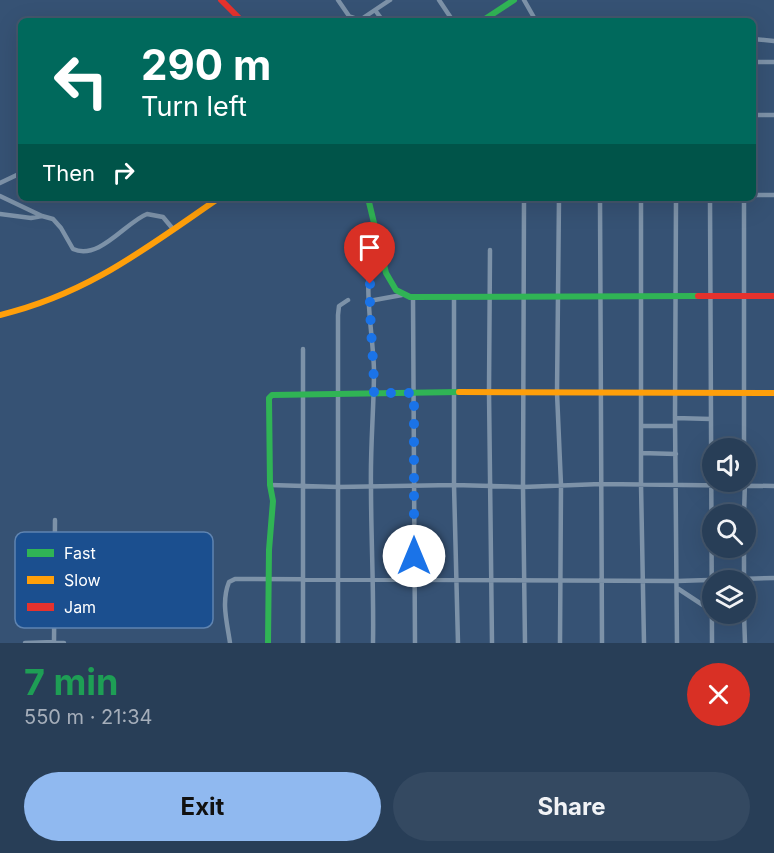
<!DOCTYPE html>
<html lang="en">
<head>
<meta charset="utf-8">
<style>
  body { margin:0; font-family:Inter,sans-serif; background:#344961; color:#f1f3f6; height:100vh; display:flex; flex-direction:column; font-size:22px; white-space:nowrap }
  * { box-sizing:border-box; margin:0 }
  p { font-size:20px; color:#a5aeba }
  .icon { flex:none; width:33px; height:33px; fill:none; stroke:currentColor; stroke-width:2; stroke-linecap:round; stroke-linejoin:round }
  .map { position:relative; height:643px; overflow:hidden }
  .drawer { display:flex; flex-direction:column; background:#283e57; flex:1 }
  .drawer>* { flex:none }
  .banner { position:absolute; left:18px; top:18px; width:738px; height:183px; border-radius:9px; box-shadow:0 6px 24px #0002,0 0 0 2px #44576d; background:#00695c; color:#fff; overflow:hidden }
  .controls { position:absolute; left:702px; top:438px; display:grid; gap:12px }
  .controls a { display:grid; place-items:center; width:54px; height:54px; border-radius:50%; background:#283e57; box-shadow:0 6px 24px #0002,0 0 0 2px #44576d; font-size:30px }
  .pin { position:absolute; display:grid; place-items:center; width:51px; height:51px; color:#fff; margin:-62px -26px; border-radius:50% 50% 50% 0; rotate:-45deg; box-shadow:0 0 6px #0007 }
  .pin .icon { rotate:45deg }
  .me { position:absolute; width:66px; margin:-33px; rotate:0deg; stroke-linejoin:round; filter:drop-shadow(0 0 4px #0008) }
  .turn { display:flex; align-items:center; gap:21px; height:126px; padding:0 24px; font-size:27px }
  .turn .icon { width:78px; height:78px; stroke-width:2.5 }
  .turn b { display:block; font-size:42px; line-height:51px }
  .then { display:flex; align-items:center; height:57px; padding:0 24px; background:#0003; gap:12px; font-size:22px }
  .round { display:grid; place-items:center; flex:none; width:63px; height:63px; border-radius:32px; background:#344961 }
  .summary { display:flex; align-items:center; justify-content:space-between; height:102px; padding:0 24px }
  h1 { font-size:36px; font-weight:700; line-height:45px; color:#1e9e55 }
  .cta { display:flex; gap:12px; margin-top:auto; padding:12px 24px }
  .cta a { flex:1; height:69px; border-radius:36px; background:#90b9f0; color:#111; font-size:24px; font-weight:700; line-height:69px; text-align:center }
  .cta a+a { background:#344961; color:#f1f3f6 }
  .map>svg:first-child { display:block }
  .lines { fill:none; stroke-linecap:round; stroke-linejoin:round }
  .street { stroke:#7d92a8; stroke-width:4.5 }
  .fast { stroke:#30b455; stroke-width:6 }
  .slow { stroke:#ff9f0a; stroke-width:6 }
  .jam { stroke:#e5322d; stroke-width:6 }
  .route { stroke:#1a73e8; stroke-width:10; stroke-dasharray:0 18 }
  .key { fill:#1b4f8f; stroke:#5f84b1; stroke-width:1.5 }
  .key-label { font-size:16px; fill:#fff }
</style>
</head>
<body>
<div class="map">
<svg width="774" height="643" viewBox="0 0 774 643">
  <rect width="100%" height="100%" fill="#365274"/>
  <g class="lines">
    <!-- street -->
    <path class="street" d="M338,0L349,16L360,20L390,0
      M439,0L453,21
      M524,0L536,21
      M375,10L383,21
      M753,39L774,41
      M753,62H774
      M753,115H774
      M0,183L21,173
      M753,195H774
      M0,196L42,216
      M524,198L523,487L525,643
      M559,198L557,393L561,485L560,643
      M600,198L602,643
      M641,198V484L644,643
      M676,198L675,418L677,643
      M710,198L712,643
      M0,214L31,218L42,216L53,219L61,228L73,249C99,261 126,222 147,214L163,217L173,229
      M490,250L489,392L492,643
      M413,297L415,643
      M454,297V485L458,643
      M369,301L402,295
      M675,418L711,419
      M642,426H675
      M744,448V198
      M641,453L676,454
      M270,485L338,487L454,485L523,487L601,484L774,486
      M744,514L745,482
      M744,580V548
      M677,588L712,611
      M744,614L745,643
      M25,643L54,642L55,520
      M54,643H64
      M230,643C227,622 221,602 229,582L235,579L677,581L774,578
      M303,643V349
      M338,643V315L339,306L348,300
      M373,643C374,591 371,540 371,488C370,449 374,409 374,370C373,329 360,277 377,239"/>
    <!-- fast -->
    <path class="fast" d="M482,21L514,0
      M368,198L386,273L396,290L410,297L698,296
      M268,643L269,550L273,501L270,485L269,398L272,395L459,392"/>
    <!-- slow -->
    <path class="slow" d="M0,315C88,294 146,248 219,198
      M459,392L774,393"/>
    <!-- jam -->
    <path class="jam" d="M221,0L242,21
      M698,296H774"/>
  </g>
  <g class="lines">
    <!-- route -->
    <path class="route" d="M370,284C369,321 374,357 374,393H414V556"/>
  </g>
  <!-- legend -->
  <rect x="15" y="532" width="198" height="96" rx="9" class="key"/>
  <rect x="27" y="549" width="27" height="8" fill="#30b455"/>
  <rect x="27" y="576" width="27" height="8" fill="#ff9f0a"/>
  <rect x="27" y="603" width="27" height="8" fill="#e5322d"/>
  <g class="key-label">
    <text x="64" y="559">Fast</text>
    <text x="64" y="586">Slow</text>
    <text x="64" y="613">Jam</text>
  </g>
</svg>
<div class="controls">
<a><svg class="icon" aria-label="sound" viewBox="0 0 24 24"><path d="M4 9h4l5-4v14l-5-4H4zM17 9q2 3 0 6"/></svg></a>
<a><svg class="icon" aria-label="search" viewBox="0 0 24 24"><circle cx="10" cy="10" r="6"/><path d="M15 15l6 6"/></svg></a>
<a><svg class="icon" aria-label="layers" viewBox="0 0 24 24"><path d="M12 4l9 5-9 5-9-5zM3 14l9 5 9-5"/></svg></a>
</div>
<div class="pin" style="left:370px;top:284px;background:#d93025"><svg class="icon" aria-label="arrive" viewBox="0 0 24 24"><path d="M6 21V4h12l-3 4 3 4H6"/></svg></div>
<svg class="me" style="left:414px;top:556px" viewBox="-20 -20 40 40"><circle r="19" fill="#fff"/><path d="M0-13L10 11 0 6-10 11z" fill="#1a73e8"/></svg>
<div class="banner">
<div class="turn"><svg class="icon" aria-label="left" viewBox="0 0 24 24"><path d="M17 20v-9H6M10 6l-5 5 5 5"/></svg><div><b>290 m</b>Turn left</div></div>
<div class="then">Then<svg class="icon" aria-label="right" viewBox="0 0 24 24"><path d="M7 20v-9h11M14 6l5 5-5 5"/></svg></div>
</div>
</div>
<section class="drawer">
<div class="summary"><div><h1>7 min</h1><p>550 m · 21:34</p></div><a class="round" style="background:#d93025;color:#fff"><svg class="icon" aria-label="close" viewBox="0 0 24 24"><path d="M6 6l12 12M18 6L6 18"/></svg></a></div>
<div class="cta"><a>Exit</a><a>Share</a></div>
</section>
</body>
</html>
